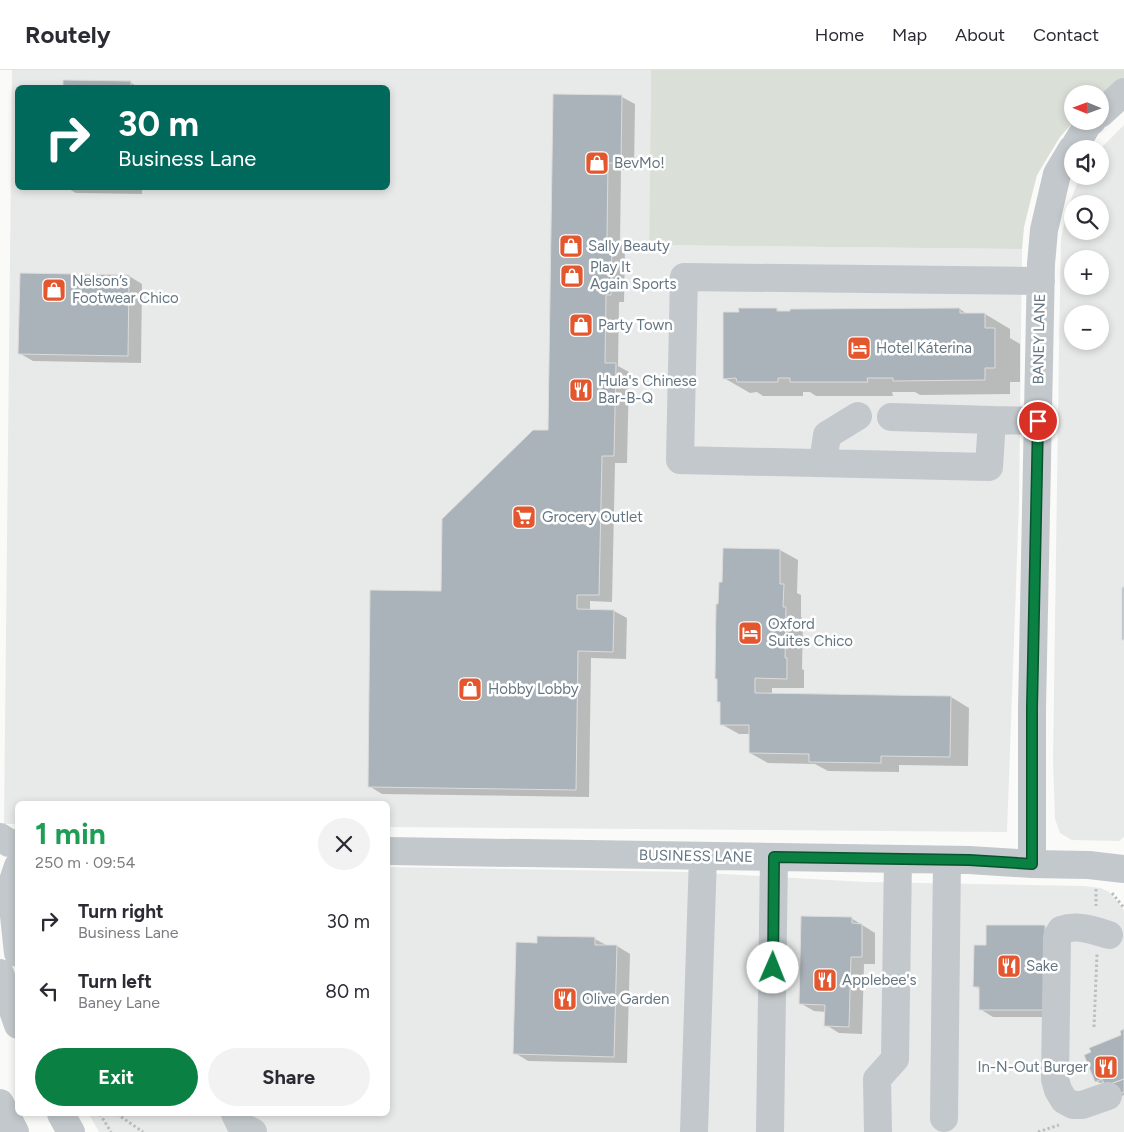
<!DOCTYPE html>
<html lang="en">
<head>
<meta charset="utf-8">
<style>
  body { margin:0; font-family:Figtree,sans-serif; background:#f2f2f3; color:#2b2b33; height:100vh; display:flex; flex-direction:column; font-size:19px; white-space:nowrap }
  * { box-sizing:border-box; margin:0 }
  p { font-size:16px; color:#7c7c81 }
  .icon { flex:none; width:28px; height:28px; fill:none; stroke:currentColor; stroke-width:2; stroke-linecap:round; stroke-linejoin:round }
  .map { position:relative; flex:1; overflow:hidden }
  .side { position:absolute; left:15px; top:731px; width:375px; height:315px; display:flex; flex-direction:column; background:#fff; border-radius:8px; box-shadow:0 2px 8px #0003 }
  .side>* { flex:none }
  .banner { position:absolute; left:15px; top:15px; width:375px; height:105px; border-radius:8px; box-shadow:0 2px 8px #0003; background:#00695c; color:#fff; overflow:hidden }
  .needle { width:32px; rotate:271deg }
  .tools { position:absolute; left:1064px; top:15px; display:grid; gap:10px }
  .tools a { display:grid; place-items:center; width:45px; height:45px; border-radius:50%; background:#fff; box-shadow:0 2px 8px #0003; font-size:25px }
  .pin { position:absolute; display:grid; place-items:center; width:42px; height:42px; color:#fff; margin:-21px; border:2px solid #fff; border-radius:50%; box-shadow:0 1px 5px #0007 }
  .me { position:absolute; width:55px; margin:-28px; rotate:1deg; stroke-linejoin:round; filter:drop-shadow(0 0 4px #0008) }
  .turn { display:flex; align-items:center; gap:18px; height:105px; padding:0 20px; font-size:22px }
  .turn .icon { width:65px; height:65px; stroke-width:2.5 }
  .turn b { display:block; font-size:35px; line-height:42px }
  .round { display:grid; place-items:center; flex:none; width:52px; height:52px; border-radius:26px; background:#f2f2f3 }
  .headline { display:flex; align-items:center; justify-content:space-between; height:85px; padding:0 20px }
  h1 { font-size:30px; font-weight:700; line-height:38px; color:#1e9e55 }
  .action { display:flex; gap:10px; margin-top:auto; padding:10px 20px }
  .action a { flex:1; height:58px; border-radius:30px; background:#0b8043; color:#fff; font-size:20px; font-weight:700; line-height:58px; text-align:center }
  .action a+a { background:#f2f2f3; color:#2b2b33 }
  ul { padding:0; list-style:none }
  li { display:flex; align-items:center; gap:15px; height:70px; padding:0 20px }
  li div { flex:1 }
  li b { display:block; font-size:19px }
  li em { font-style:normal }
  header { display:flex; align-items:center; gap:30px; box-sizing:border-box; height:70px; padding:0 25px; background:#fff; border-bottom:1px solid #e1e1e2 }
  header strong { font-size:24px }
  nav { display:flex; gap:28px; margin-inline-start:auto; font-size:18px }
  .map>svg:first-child { display:block }
  .built { fill:#e8e9e9; fill-rule:evenodd }
  .green { fill:#dadfd7 }
  .shadow { fill:#0003 }
  .building { fill:#aab3b9; stroke:#dcdcda }
  .lines { fill:none; stroke-linecap:round; stroke-linejoin:round }
  .path { stroke:#bbbfc2; stroke-width:3; stroke-dasharray:2.5 2.5; stroke-linecap:butt }
  .minor { stroke:#c3c8cc; stroke-width:28 }
  .route-casing { stroke:#07532c; stroke-width:12 }
  .route { stroke:#0b8043; stroke-width:9 }
  .labels { text-anchor:middle; stroke-width:5; stroke-linejoin:round; paint-order:stroke }
  .poi-label { font-size:15px; fill:#657683; stroke:#fff; text-anchor:start }
  .street-label { font-size:15px; fill:#657683; stroke:#fff }
</style>
</head>
<body>
<header>
<strong>Routely</strong>
<nav><a>Home</a><a>Map</a><a>About</a><a>Contact</a></nav>
</header>
<div class="map">
<svg width="1124" height="1062" viewBox="0 0 1124 1062">
  <rect width="100%" height="100%" fill="#fafaf8"/>
  <!-- built -->
  <path class="built" d="M12,0H651L649,175L1022,179L1019,432L1007,762L388,757V734H18L17,754H4ZM18,18H388V118H18Z
    M1124,55V767L1119,771L1072,770L1060,763L1055,749L1053,691L1059,278L1061,168L1067,141L1078,111L1081,106H1100V79ZM1072,134H1100V161H1072ZM1072,189H1100V216H1072ZM1072,244H1100V271H1072Z
    M388,797L686,802L866,812L1083,816L1101,818L1109,822L1124,840V1062H99L89,1044H388Z"/>
  <!-- green -->
  <path class="green" d="M651,0H1124V8L1100,26V24H1072V51H1074L1060,67L1037,105L1024,157L1022,179L649,175Z"/>
  <!-- shadow -->
  <path class="shadow" d="M130,12L139,18H64Z
    M622,27L635,34L634,100H621L620,174L625,177L624,232H619L618,296L629,302L627,393H615L612,532L590,531V541H614L627,548L626,589L591,588L589,727L382,724L369,716L442,522L550,361Z
    M67,118H142V124L76,123Z
    M21,204L129,206L142,214L141,293L33,291L19,283Z
    M776,239L781,242L960,239L967,244H985L1010,259V268L1020,274V312H1010V324L920,325L915,322H892L893,326H816L810,322H803V326H763L757,322L750,323L724,308Z
    M724,479L780,480L798,490L797,523L801,525V547L803,549L802,599L804,600V618H772V624L951,627L969,638L968,696L899,695V702L828,701L815,694L768,693L750,683V664H739L721,654V633L718,631L720,536L724,513Z
    M851,848L875,863V894H864L862,964L839,963L826,955V942L814,941L800,933Z
    M1045,857L1058,864L1057,947H993L980,939V920L975,916L987,876Z
    M595,869L608,876H617L630,884L627,993L528,991L515,983L538,874Z
    M1124,960V1025L1114,1029L1104,1012L1100,1013L1096,1011L1123,966Z"/>
  <!-- building -->
  <path class="building" d="M63,10L131,11V18H63Z
    M553,24L622,25L621,93H608L607,168H612L611,225H606L605,293H616L614,386H602L599,525H577V539L614,540L613,582L578,581L576,720L368,717L370,520L441,521L442,449L533,360H548Z
    M20,203L129,205L128,286L18,284Z
    M738,238H777V241H790V239L960,238V243H985V258H995V298H985V310L893,311V308H867L868,312H790V308H778V312H737L736,308L723,309V242H739Z
    M723,478L780,479V514H784L783,537H786L785,588H787V609L755,608V623L951,626L950,687L881,686V693L809,692V684L749,683V655H720V632H717V609H715L716,534H718L719,512H722Z
    M1122,517H1124V570H1122Z
    M801,846L852,847V853L862,854V887H851L849,957L824,956L825,935L799,934Z
    M986,855H1045L1044,940H979V917H973L974,875H986Z
    M537,866L595,867V875H617L614,987L513,984L516,872L537,873Z
    M1124,959V1009L1105,1016L1102,1009L1095,1012L1084,985L1091,982L1089,978L1121,965L1120,961Z
    M1124,1009V1022L1109,1028L1105,1016Z"/>
  <g class="lines">
    <!-- path -->
    <path class="path" d="M1096,819V836
      M1112,823L1124,838
      M1094,957L1097,884
      M100,1044L111,1062
      M117,1044L143,1062
      M1038,1062L1059,1055"/>
    <!-- minor -->
    <path class="minor" d="M1100,44L1124,22
      M1073,79L1088,54L1092,51
      M891,347L992,350
      M1038,351L992,350L989,397L680,390L684,207L1041,211
      M823,393L827,365L858,346
      M0,767L9,773H18
      M388,781L969,790L1032,794L1089,795L1124,799
      M1032,794V638L1041,194L1044,160L1057,104L1072,79
      M18,796L11,817L18,883
      M0,903L18,955
      M1108,1026L1082,1035H1073L1064,1030L1058,1020L1055,1009L1057,867L1061,860C1078,854 1093,860 1109,865
      M0,1033L15,1062
      M61,1044L71,1062
      M235,1044L241,1056L253,1062
      M944,1048L947,790
      M694,1062L703,786
      M770,1062L774,787
      M878,1062L877,1009L895,989L898,789"/>
  </g>
  <g class="lines">
    <!-- route casing -->
    <g class="route-casing">
      <path id="route" d="M773,898L774,787L969,790L1032,794V638L1038,351"/>
    </g>
    <!-- route -->
    <use href="#route" class="route"/>
  </g>
  <!-- icons -->
  <defs>
    <g id="shop-square" transform="scale(1.25)"><rect x="-9" y="-9" width="18" height="18" rx="4" fill="#e4572e" stroke="#fff"/><path d="M-5-2.5h2.3a2.7 3.5 0 0 1 5.4 0H5L5.5 6h-11ZM-1.5-2.5h3a1.5 2.3 0 0 0-3 0Z" fill="#fff"/></g>
    <g id="hotel-square" transform="scale(1.25)"><rect x="-9" y="-9" width="18" height="18" rx="4" fill="#e4572e" stroke="#fff"/><path d="M-6-4.5h1.5V1H6V5H4.5V3h-9V5H-6ZM-4 0a1.8 1.8 0 1 1 3.6 0ZM.5 0V-2.5h3Q6-2.5 6 0Z" fill="#fff"/></g>
    <g id="restaurant-square" transform="scale(1.25)"><rect x="-9" y="-9" width="18" height="18" rx="4" fill="#e4572e" stroke="#fff"/><path d="M-5-6h1v4h1v-4h1v4h1v-4h1v5L-1.5 .5V6h-2V.5L-5-1ZM5-6V6H3V1.5H1.5Q1.5-4 5-6Z" fill="#fff"/></g>
    <g id="supermarket-square" transform="scale(1.25)"><rect x="-9" y="-9" width="18" height="18" rx="4" fill="#e4572e" stroke="#fff"/><path d="M-6-5.5h2.5l.6 2H6L4.5 2H-2.5L-4.4-4H-6ZM-1.5 3.2a1.3 1.3 0 1 0 .1 0ZM3 3.2a1.3 1.3 0 1 0 .1 0Z" fill="#fff"/></g>
  </defs>
  <g fill-rule="evenodd">
    <use href="#shop-square" x="597" y="93"/>
    <use href="#shop-square" x="571" y="176"/>
    <use href="#shop-square" x="572" y="206"/>
    <use href="#shop-square" x="54" y="220"/>
    <use href="#shop-square" x="581" y="255"/>
    <use href="#hotel-square" x="859" y="278"/>
    <use href="#restaurant-square" x="581" y="320"/>
    <use href="#supermarket-square" x="524" y="447"/>
    <use href="#hotel-square" x="750" y="563"/>
    <use href="#shop-square" x="470" y="619"/>
    <use href="#restaurant-square" x="1009" y="896"/>
    <use href="#restaurant-square" x="825" y="910"/>
    <use href="#restaurant-square" x="565" y="929"/>
    <use href="#restaurant-square" x="1106" y="997"/>
  </g>
  <g class="labels">
    <!-- poi labels -->
    <g class="poi-label">
      <text x="614" y="98">BevMo!</text>
      <text x="588" y="181">Sally Beauty</text>
      <text x="590" y="202">Play It<tspan x="590" dy="17">Again Sports</tspan></text>
      <text x="72" y="216">Nelson’s<tspan x="72" dy="17">Footwear Chico</tspan></text>
      <text x="598" y="260">Party Town</text>
      <text x="876" y="283">Hotel Káterina</text>
      <text x="598" y="316">Hula's Chinese<tspan x="598" dy="17">Bar-B-Q</tspan></text>
      <text x="542" y="452">Grocery Outlet</text>
      <text x="768" y="559">Oxford<tspan x="768" dy="17">Suites Chico</tspan></text>
      <text x="488" y="624">Hobby Lobby</text>
      <text x="1026" y="901">Sake</text>
      <text x="842" y="915">Applebee's</text>
      <text x="582" y="934">Olive Garden</text>
      <text x="1088" y="1002" text-anchor="end">In-N-Out Burger</text>
    </g>
    <!-- street labels -->
    <g class="street-label">
      <text transform="translate(1039 269) rotate(-89)" y="5">BANEY LANE</text>
      <text transform="translate(696 786) rotate(1)" y="5">BUSINESS LANE</text>
    </g>
  </g>
</svg>
<div class="tools">
<a><svg class="needle" viewBox="-14 -14 28 28"><path d="M0-13l5 13h-10z" fill="#e53935"/><path d="M0 13l5-13h-10z" fill="#7c7c81"/></svg></a>
<a><svg class="icon" aria-label="sound" viewBox="0 0 24 24"><path d="M4 9h4l5-4v14l-5-4H4zM17 9q2 3 0 6"/></svg></a>
<a><svg class="icon" aria-label="search" viewBox="0 0 24 24"><circle cx="10" cy="10" r="6"/><path d="M15 15l6 6"/></svg></a>
<a>+</a>
<a>−</a>
</div>
<div class="pin" style="left:1038px;top:351px;background:#d93025"><svg class="icon" aria-label="arrive" viewBox="0 0 24 24"><path d="M6 21V4h12l-3 4 3 4H6"/></svg></div>
<svg class="me" style="left:773px;top:898px" viewBox="-20 -20 40 40"><circle r="19" fill="#fff"/><path d="M0-13L10 11 0 6-10 11z" fill="#0b8043"/></svg>
<div class="banner">
<div class="turn"><svg class="icon" aria-label="right" viewBox="0 0 24 24"><path d="M7 20v-9h11M14 6l5 5-5 5"/></svg><div><b>30 m</b>Business Lane</div></div>
</div>
<section class="side">
<div class="headline"><div><h1>1 min</h1><p>250 m · 09:54</p></div><a class="round"><svg class="icon" aria-label="close" viewBox="0 0 24 24"><path d="M6 6l12 12M18 6L6 18"/></svg></a></div>
<ul>
<li><svg class="icon" aria-label="right" viewBox="0 0 24 24"><path d="M7 20v-9h11M14 6l5 5-5 5"/></svg><div><b>Turn right</b><p>Business Lane</p></div><em>30 m</em></li>
<li><svg class="icon" aria-label="left" viewBox="0 0 24 24"><path d="M17 20v-9H6M10 6l-5 5 5 5"/></svg><div><b>Turn left</b><p>Baney Lane</p></div><em>80 m</em></li>
</ul>
<div class="action"><a>Exit</a><a>Share</a></div>
</section>
</div>
</body>
</html>
